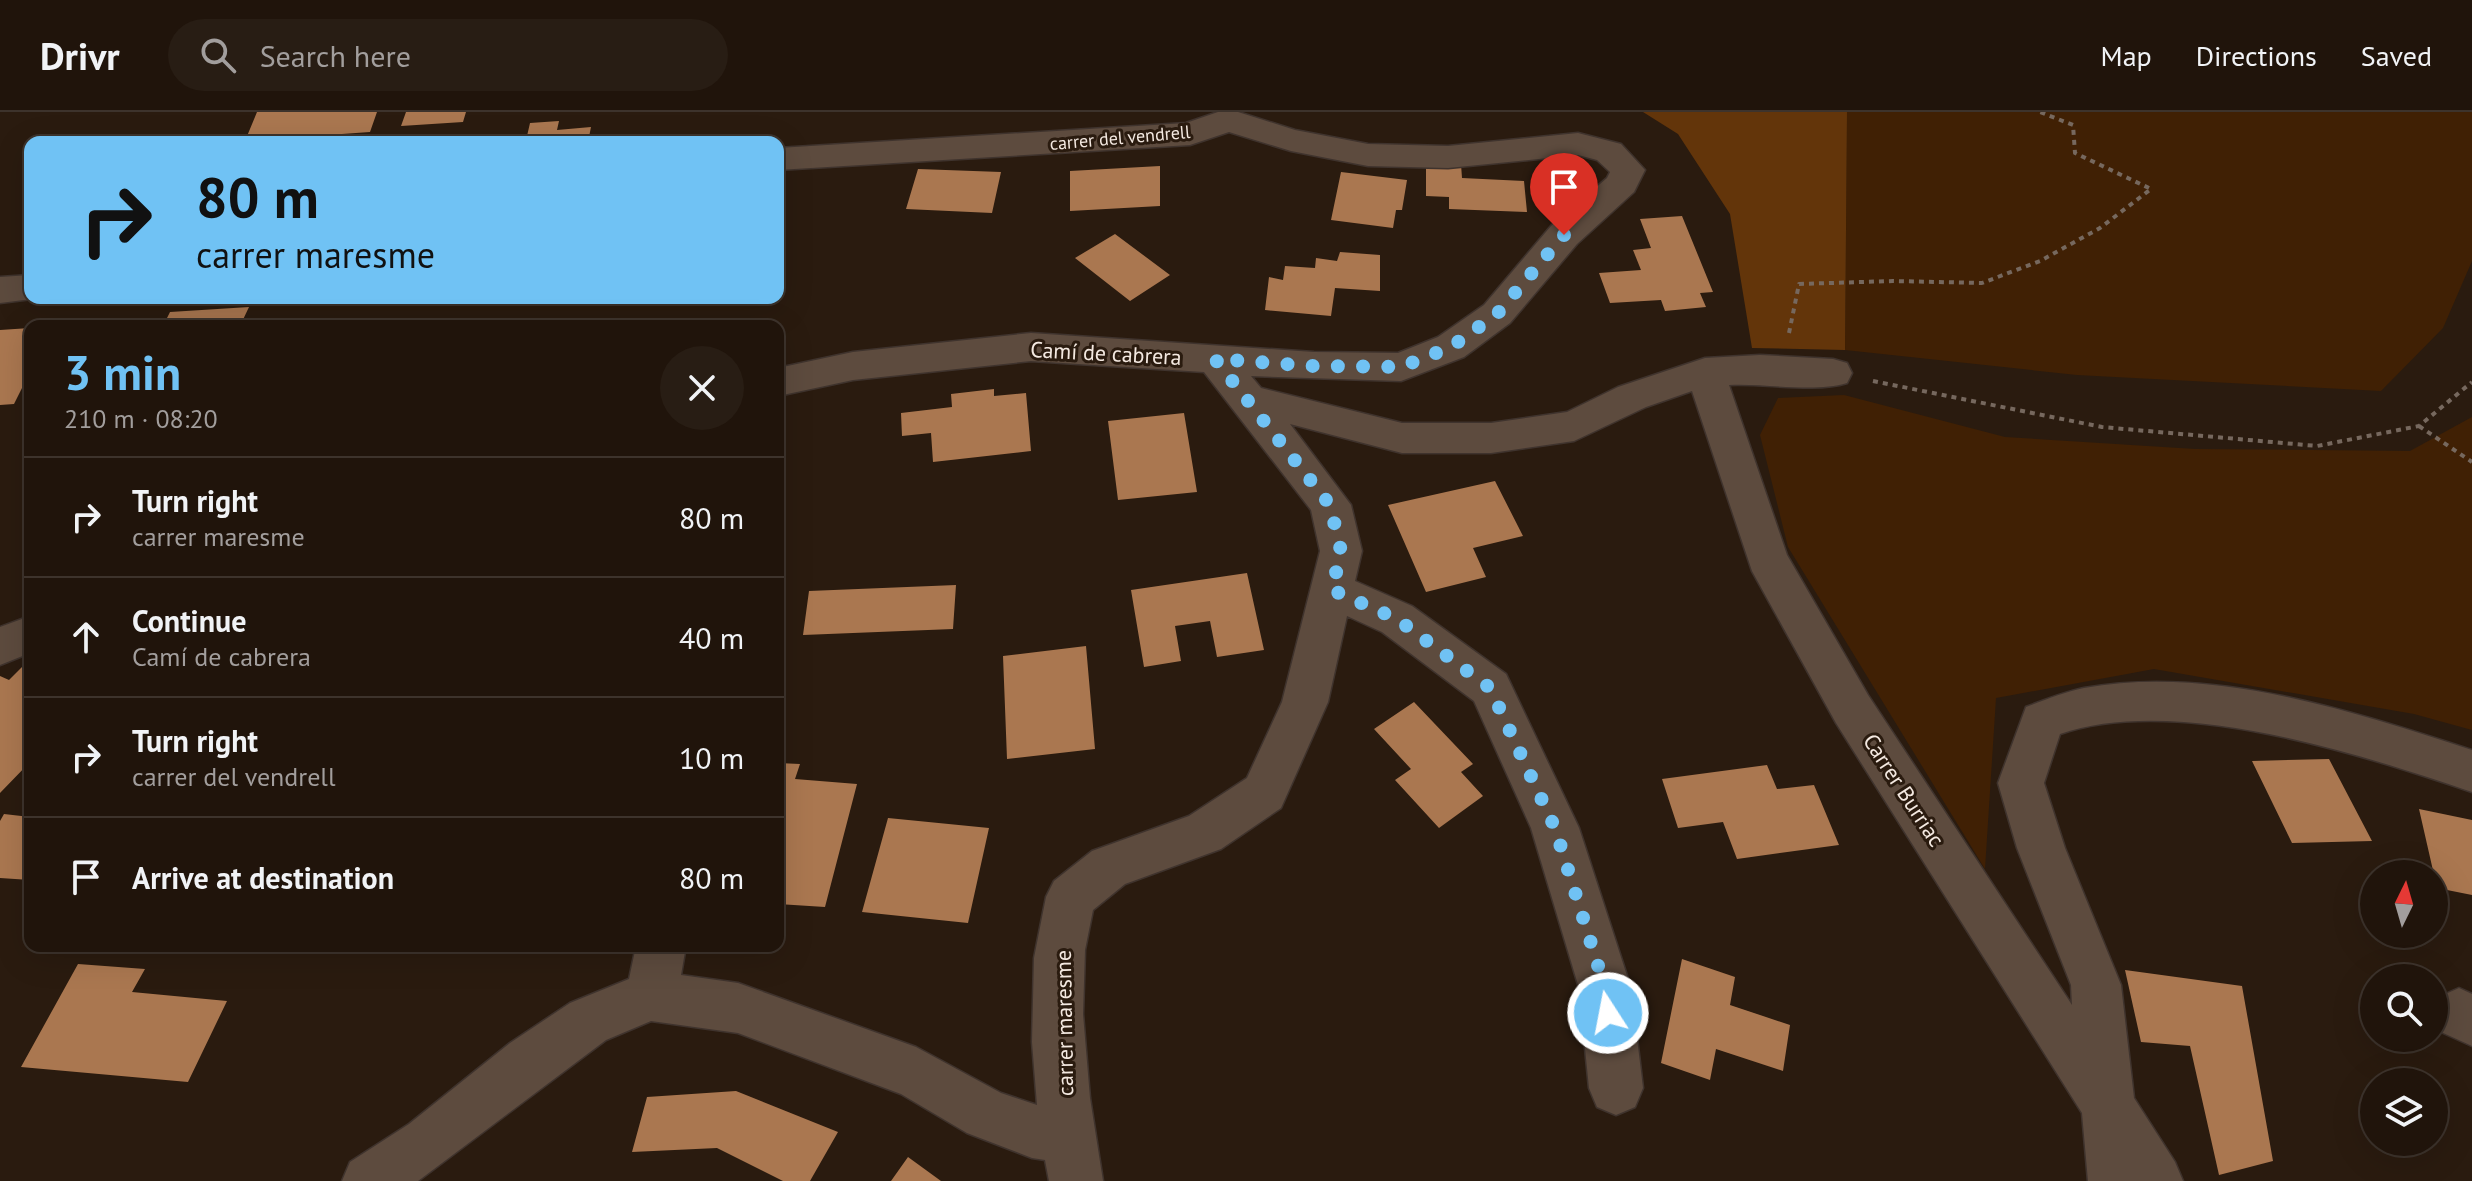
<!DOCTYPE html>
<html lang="en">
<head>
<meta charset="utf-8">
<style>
  body { margin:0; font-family:"PT Sans",sans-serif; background:#281d14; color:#f1f3f6; height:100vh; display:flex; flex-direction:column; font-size:30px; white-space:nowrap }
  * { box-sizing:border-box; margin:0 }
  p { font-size:26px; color:#a29e9d }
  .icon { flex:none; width:44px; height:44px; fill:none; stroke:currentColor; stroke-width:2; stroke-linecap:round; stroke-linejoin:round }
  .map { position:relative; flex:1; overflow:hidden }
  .drawer { position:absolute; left:24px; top:208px; width:760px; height:632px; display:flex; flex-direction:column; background:#20140b; border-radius:16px; box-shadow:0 8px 32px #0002,0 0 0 2px #3d332c }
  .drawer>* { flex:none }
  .top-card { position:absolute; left:24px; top:24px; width:760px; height:168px; border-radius:16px; box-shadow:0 8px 32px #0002,0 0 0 2px #3d332c; background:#70c2f4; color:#111; overflow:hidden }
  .needle { width:52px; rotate:5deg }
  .controls { position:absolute; left:2360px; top:748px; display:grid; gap:16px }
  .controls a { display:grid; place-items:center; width:88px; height:88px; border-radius:50%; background:#20140b; box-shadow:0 8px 32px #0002,0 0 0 2px #3d332c; font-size:40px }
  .pin { position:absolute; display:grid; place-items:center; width:68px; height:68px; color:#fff; margin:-82px -34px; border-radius:50% 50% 50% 0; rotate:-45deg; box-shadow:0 0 8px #0007 }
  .pin .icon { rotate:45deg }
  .me { position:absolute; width:88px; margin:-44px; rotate:349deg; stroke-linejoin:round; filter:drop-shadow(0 0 6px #0008) }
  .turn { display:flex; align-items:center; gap:28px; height:168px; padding:0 40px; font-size:36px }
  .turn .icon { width:104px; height:104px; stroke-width:2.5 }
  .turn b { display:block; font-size:56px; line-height:68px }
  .round { display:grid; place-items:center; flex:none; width:84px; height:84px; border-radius:42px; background:#281d14 }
  .headline { display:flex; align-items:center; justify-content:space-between; height:136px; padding:0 40px }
  h1 { font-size:48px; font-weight:800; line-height:60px; color:#70c2f4 }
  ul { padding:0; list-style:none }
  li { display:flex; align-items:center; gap:24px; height:120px; padding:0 40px; border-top:2px solid #3d332c }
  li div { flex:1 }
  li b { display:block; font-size:30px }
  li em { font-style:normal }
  header { display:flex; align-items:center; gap:48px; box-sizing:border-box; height:112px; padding:0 40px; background:#20140b; border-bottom:2px solid #3d332c }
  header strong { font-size:38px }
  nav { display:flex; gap:44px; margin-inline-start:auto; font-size:28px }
  .search { width:560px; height:72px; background:#281d14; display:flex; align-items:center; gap:20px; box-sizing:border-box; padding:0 28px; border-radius:44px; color:#a29e9d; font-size:30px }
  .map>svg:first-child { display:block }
  .green { fill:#402004 }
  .forest { fill:#63350a }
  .building { fill:#aa7750 }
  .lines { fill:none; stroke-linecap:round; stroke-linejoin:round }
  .minor-casing { stroke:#3f332d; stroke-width:3 }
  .path { stroke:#76685e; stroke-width:4; stroke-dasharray:5 5; stroke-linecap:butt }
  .minor { fill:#5d4b3e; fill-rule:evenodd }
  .route { stroke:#70c2f4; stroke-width:14; stroke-dasharray:0 25.2 }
  .labels { text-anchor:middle; stroke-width:6; stroke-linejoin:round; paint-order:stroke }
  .far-street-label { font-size:18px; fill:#f4e9e1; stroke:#2a1b0f }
  .street-label { font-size:22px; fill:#f4e9e1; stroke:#2a1b0f }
</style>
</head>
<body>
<header>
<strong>Drivr</strong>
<div class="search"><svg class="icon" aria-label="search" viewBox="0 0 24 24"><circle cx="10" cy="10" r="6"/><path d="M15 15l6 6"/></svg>Search here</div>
<nav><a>Map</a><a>Directions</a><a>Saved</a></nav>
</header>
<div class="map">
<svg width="2472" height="1069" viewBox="0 0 2472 1069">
  <rect width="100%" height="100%" fill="#2a1b0f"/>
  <!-- green -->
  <path class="green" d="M1847,0H2472V149L2443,216L2381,279L2077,263L1845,238Z
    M1844,283L2005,325L2195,337L2410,339L2472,305V618L2414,602L2154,557L1996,586L1985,757L1788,435L1760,323L1778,286Z"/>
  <!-- forest -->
  <path class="forest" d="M1643,0H1847L1845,238L1752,236L1730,102L1678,22Z"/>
  <!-- building -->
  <path class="building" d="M257,0H377L370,20L245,29Z
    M406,0H466L463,10L401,14Z
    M559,9L557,18L591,15L588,30H496L497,26L527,24L530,11Z
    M1426,51L1461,52L1462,66L1524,69L1527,100L1449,97V85L1426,84Z
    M1160,54V94L1070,99V59Z
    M918,57L1001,60L992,101L906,97Z
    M1341,60L1407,68L1402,98H1396L1393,116L1331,108Z
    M1682,104L1713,180L1700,181L1706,195L1665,199L1661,188L1610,191L1599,161L1641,158L1633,138L1651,136L1640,107Z
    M1115,122L1170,163L1130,189L1075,146Z
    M1340,140L1380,143V179L1335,176L1331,204L1265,198L1269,165L1283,168L1285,154L1315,156L1316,146L1337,149Z
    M249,195L240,214H163L170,200Z
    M30,216V270H25L14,292L0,293V218Z
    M994,277V284L1026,281L1031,339L933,350L931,321L902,324L901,301L952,295L951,282Z
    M1184,301L1197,380L1118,388L1108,309Z
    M1495,369L1523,424L1473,436L1486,465L1426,480L1388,393Z
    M1247,461L1264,538L1217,545L1210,509L1175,514L1181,549L1144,555L1131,478Z
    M956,473L953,517L803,523L809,479Z
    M1086,534L1095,637L1007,647L1003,544Z
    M30,547V650L0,681V564L9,568Z
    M1414,590L1473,652L1461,660L1483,684L1439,716L1395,668L1411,657L1374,617Z
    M2329,647L2372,729L2292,731L2252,649Z
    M778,651L800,652L795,667L857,672L825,795L778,792Z
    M1767,653L1777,677L1814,673L1839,733L1737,747L1723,710L1678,716L1662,667Z
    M2419,697L2472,708V783L2437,776Z
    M4,702L30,705V768L0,766V709Z
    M888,706L989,716L968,811L862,800Z
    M1682,847L1735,865L1730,893L1790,913L1783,959L1716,937L1710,968L1661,951Z
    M78,852L145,857L132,880L227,889L188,970L21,955Z
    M2125,858L2242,874L2273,1049L2219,1063L2190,934L2141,930Z
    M736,979L838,1020L810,1069H783L717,1036L632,1040L647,985Z
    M908,1045L941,1069H891Z"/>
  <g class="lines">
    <!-- minor casing -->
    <g class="minor-casing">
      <path id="minor" d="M1218,0H1238L1295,18L1368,32L1448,34L1578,21L1621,32L1645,58L1634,80L1577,132L1510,211L1464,245L1401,269L1251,264L1261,276L1402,311H1491L1567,300L1618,275L1705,246L1760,243L1833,247L1847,251L1852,261L1847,271C1814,281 1765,271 1729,273L1787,443L1868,583L2072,893L2071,873L2017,736L1998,671L2026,595C2045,588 2064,580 2084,576C2213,553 2351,599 2472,638V680C2360,642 2176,582 2060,622L2044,671L2065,736L2121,873L2134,986L2175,1050L2183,1069H2088L2082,1001L1836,611L1752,459L1692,279L1646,295L1574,329L1491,341H1402L1290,312L1351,393L1362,439L1355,469L1412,494L1506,562L1579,716L1631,876L1643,976L1635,995L1616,1003L1597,995L1589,976L1579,876L1531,716L1474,589L1382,520L1347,504L1328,590L1281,696L1221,737L1125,772L1093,798L1085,838L1083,902L1090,986L1103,1069H1049L1045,1048L1032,1046L967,1021L901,982L738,921L651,909L606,928L418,1069H342L350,1050L409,1012L510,931L570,891L629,867L636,834H686L681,863L738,871L916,935L1001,981L1037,993L1032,930L1034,846L1046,785L1054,769L1092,739L1189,704L1247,666L1282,590L1320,439L1311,398L1204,260L1031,249L853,268L778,284V256L853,240L1031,221L1314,240L1398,241L1438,225L1484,193L1551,114L1607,66L1610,60L1597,48L1578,43L1448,56L1368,54L1291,39L1229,20L1190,33L778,58V36L1186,11Z
        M30,163V186H40L0,191V165Z
        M30,504V541L0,553V515Z
        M2459,876L2472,882V934L2441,920L2434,904L2441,884Z"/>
    </g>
    <!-- path -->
    <path class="path" d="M1789,221L1799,172L1893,169L1982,171L2040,149L2100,116L2151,77L2075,41L2073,13L2040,0
      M1873,269L2102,315L2317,334L2419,314L2472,270
      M2419,314L2472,350"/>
    <!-- minor -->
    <use href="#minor" class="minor"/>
  </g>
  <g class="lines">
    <!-- route -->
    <path class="route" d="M1564,123L1497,202L1451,235L1401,255L1314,254L1215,247L1330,393L1341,439L1332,478L1397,507L1490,576L1555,716L1605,876L1608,901"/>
  </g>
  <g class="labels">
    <!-- far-street labels -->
    <g class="far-street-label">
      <text transform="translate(1120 26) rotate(-5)" y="6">carrer del vendrell</text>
    </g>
    <!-- street labels -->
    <g class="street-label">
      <text transform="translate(1106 241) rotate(3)" y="8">Camí de cabrera</text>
      <text transform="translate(1904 678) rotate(57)" y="8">Carrer Burriac</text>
      <text transform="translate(1064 911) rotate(-91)" y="8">carrer maresme</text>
    </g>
  </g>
</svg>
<div class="controls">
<a><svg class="needle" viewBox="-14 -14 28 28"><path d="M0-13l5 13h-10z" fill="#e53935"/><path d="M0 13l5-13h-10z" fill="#a29e9d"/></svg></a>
<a><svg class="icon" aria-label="search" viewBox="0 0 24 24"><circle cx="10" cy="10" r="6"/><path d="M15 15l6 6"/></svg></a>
<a><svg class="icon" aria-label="layers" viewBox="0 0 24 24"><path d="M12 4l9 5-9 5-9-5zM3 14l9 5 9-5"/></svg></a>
</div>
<div class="pin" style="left:1564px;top:123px;background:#d93025"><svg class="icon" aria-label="arrive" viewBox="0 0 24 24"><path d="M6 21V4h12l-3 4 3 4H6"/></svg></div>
<svg class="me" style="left:1608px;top:901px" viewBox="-20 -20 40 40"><circle r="17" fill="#70c2f4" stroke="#fff" stroke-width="3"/><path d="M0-11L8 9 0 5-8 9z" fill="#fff"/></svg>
<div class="top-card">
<div class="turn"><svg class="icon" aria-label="right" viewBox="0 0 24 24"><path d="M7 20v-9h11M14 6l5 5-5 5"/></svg><div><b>80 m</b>carrer maresme</div></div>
</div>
<section class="drawer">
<div class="headline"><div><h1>3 min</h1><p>210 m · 08:20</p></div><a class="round"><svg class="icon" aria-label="close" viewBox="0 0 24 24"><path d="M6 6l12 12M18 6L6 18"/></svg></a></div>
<ul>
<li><svg class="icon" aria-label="right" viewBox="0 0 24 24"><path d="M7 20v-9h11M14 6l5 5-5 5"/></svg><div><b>Turn right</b><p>carrer maresme</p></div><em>80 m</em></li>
<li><svg class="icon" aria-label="ahead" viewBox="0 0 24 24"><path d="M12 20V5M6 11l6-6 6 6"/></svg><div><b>Continue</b><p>Camí de cabrera</p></div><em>40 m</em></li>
<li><svg class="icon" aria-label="right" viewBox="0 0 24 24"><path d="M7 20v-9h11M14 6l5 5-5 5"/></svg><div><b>Turn right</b><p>carrer del vendrell</p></div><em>10 m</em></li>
<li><svg class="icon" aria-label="arrive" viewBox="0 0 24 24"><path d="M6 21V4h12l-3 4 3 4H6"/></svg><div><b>Arrive at destination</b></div><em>80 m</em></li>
</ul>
</section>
</div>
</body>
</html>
